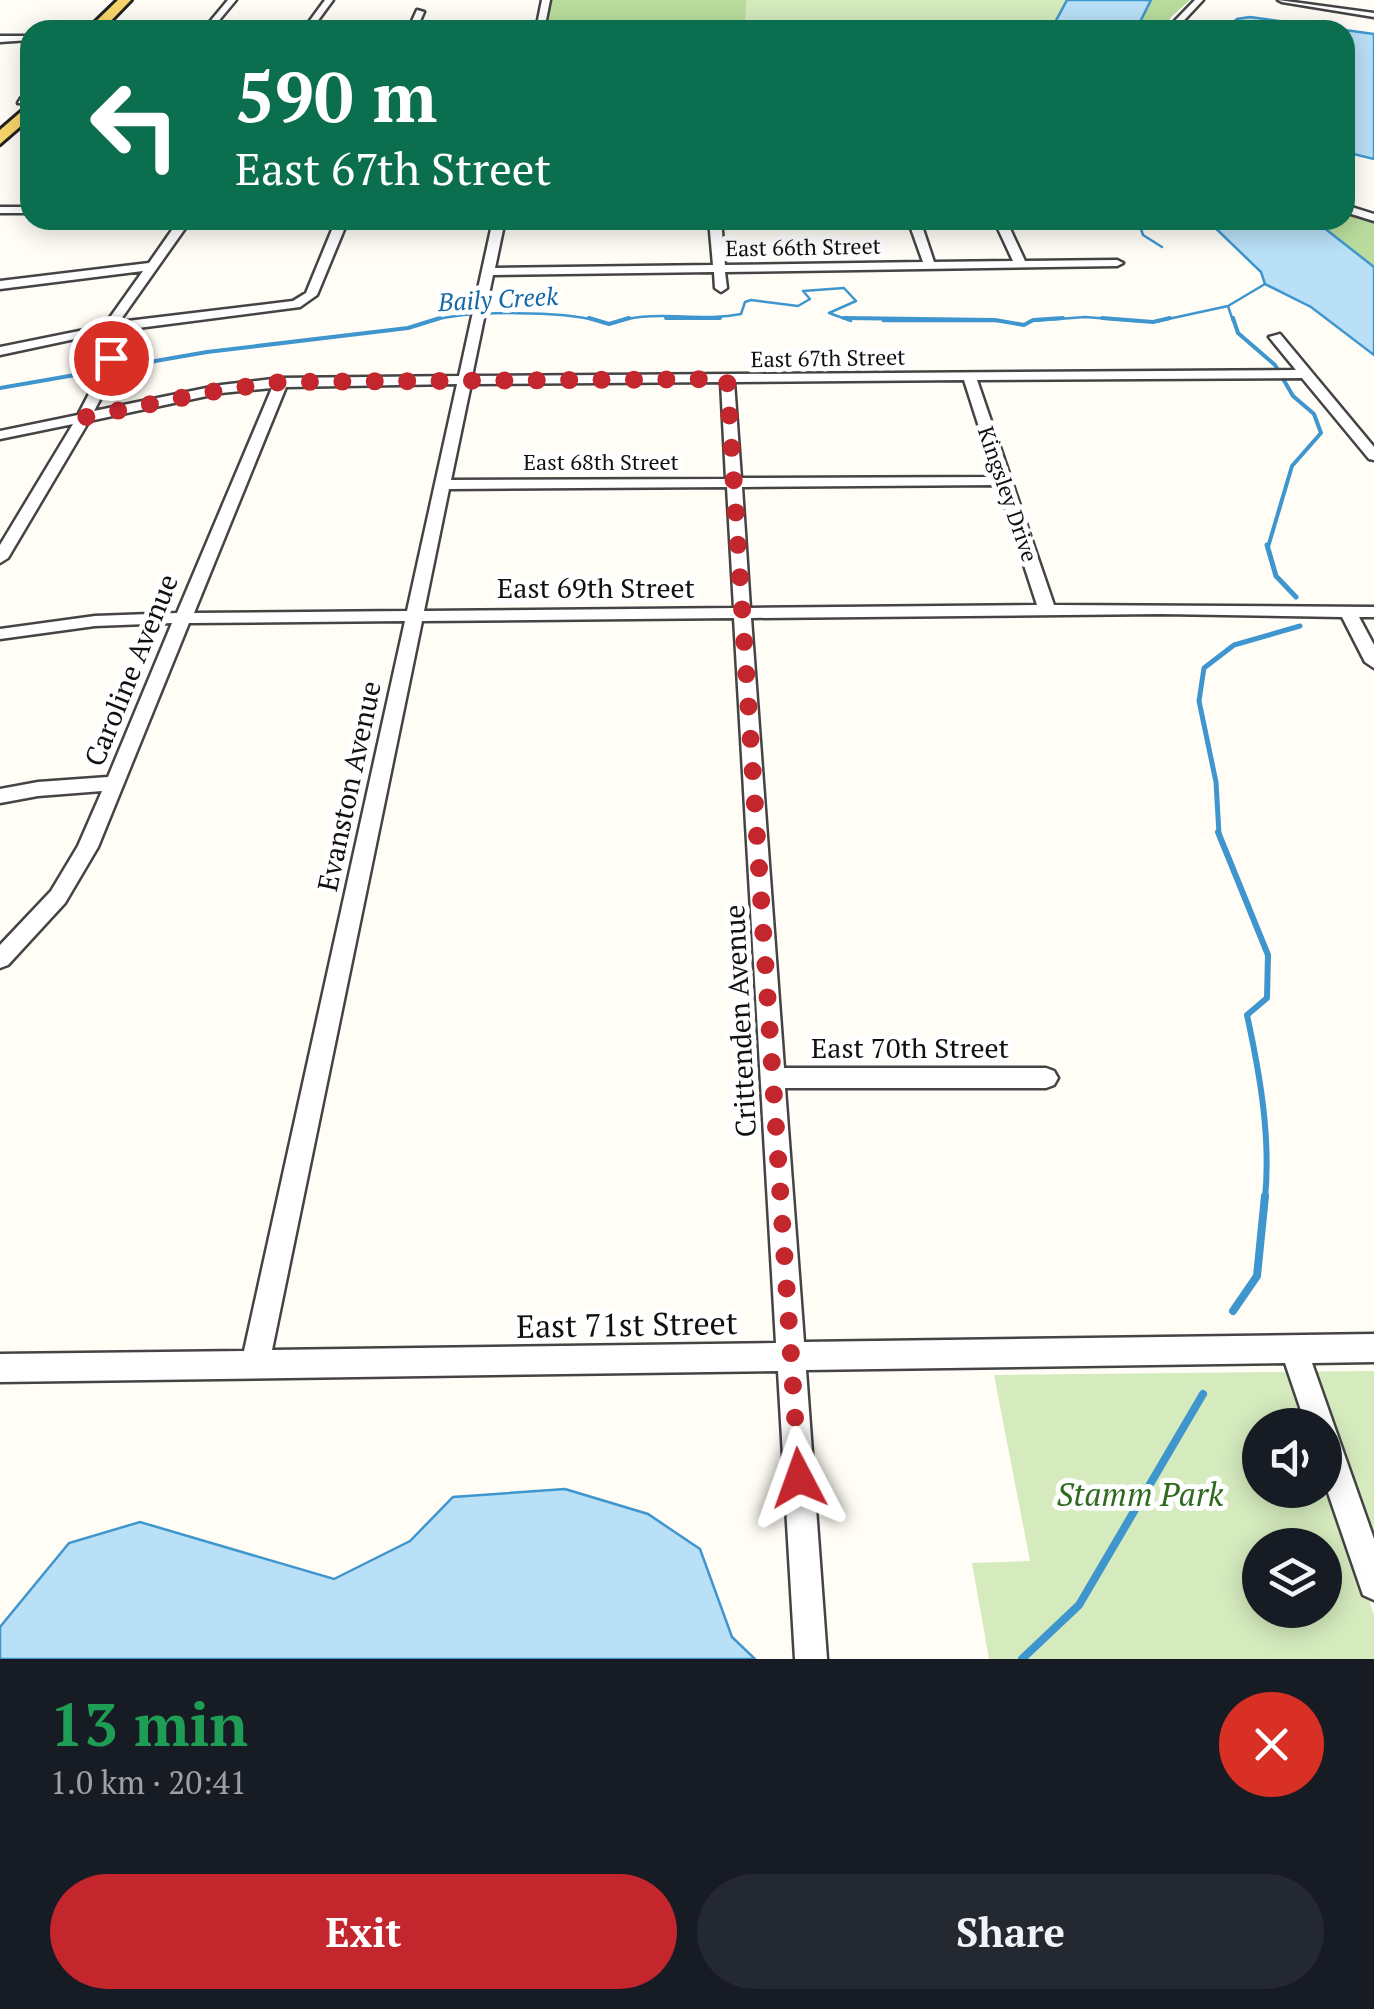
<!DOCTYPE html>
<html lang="en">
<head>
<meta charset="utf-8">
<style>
  body { margin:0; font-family:"PT Serif",serif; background:#242831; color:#f1f3f6; height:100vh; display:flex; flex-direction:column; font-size:38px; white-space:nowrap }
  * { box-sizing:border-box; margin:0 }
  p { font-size:32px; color:#9ea1a6 }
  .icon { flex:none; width:55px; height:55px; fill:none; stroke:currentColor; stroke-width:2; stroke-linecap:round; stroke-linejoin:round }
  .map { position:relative; height:1659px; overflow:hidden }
  .details { display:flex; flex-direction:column; background:#171b24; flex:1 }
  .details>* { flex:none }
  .banner { position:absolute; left:20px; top:20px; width:1335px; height:210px; border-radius:30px; box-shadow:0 5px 25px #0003; background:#0b6e4f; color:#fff; overflow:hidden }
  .buttons { position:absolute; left:1242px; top:1408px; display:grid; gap:20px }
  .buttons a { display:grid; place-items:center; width:100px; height:100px; border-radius:50%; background:#171b24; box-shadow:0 5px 25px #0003; font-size:50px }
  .pin { position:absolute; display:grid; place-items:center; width:85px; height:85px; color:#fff; margin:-42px; border:5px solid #fff; border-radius:50%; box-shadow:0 2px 10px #0007 }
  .me { position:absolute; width:110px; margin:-55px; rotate:356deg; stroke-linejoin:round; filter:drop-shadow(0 0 8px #0008) }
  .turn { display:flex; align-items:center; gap:35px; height:210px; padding:0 50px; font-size:45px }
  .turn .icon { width:130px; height:130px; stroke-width:2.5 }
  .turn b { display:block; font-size:70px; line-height:85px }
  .round { display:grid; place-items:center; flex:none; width:105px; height:105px; border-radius:52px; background:#242831 }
  .overview { display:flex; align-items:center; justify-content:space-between; height:170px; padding:0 50px }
  h1 { font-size:60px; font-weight:800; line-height:75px; color:#1e9e55 }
  .action { display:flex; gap:20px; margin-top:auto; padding:20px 50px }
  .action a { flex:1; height:115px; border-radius:60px; background:#c4262e; color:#fff; font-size:40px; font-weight:800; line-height:115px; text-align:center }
  .action a+a { background:#242831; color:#f1f3f6 }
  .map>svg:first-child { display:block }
  .green { fill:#d5ebbd; fill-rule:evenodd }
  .forest { fill:#b9dc9c }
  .water { fill:#b9e0f7; stroke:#3f96cf; stroke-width:2.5 }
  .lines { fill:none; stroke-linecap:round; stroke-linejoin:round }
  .stream-far4 { stroke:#3f96cf; stroke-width:2.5 }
  .stream-far3 { stroke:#3f96cf; stroke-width:4 }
  .stream-far2 { stroke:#3f96cf; stroke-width:5 }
  .stream-far1 { stroke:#3f96cf; stroke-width:6 }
  .stream { stroke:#3f96cf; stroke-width:8 }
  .street-casing { stroke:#444; stroke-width:5 }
  .primary-casing { stroke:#222; stroke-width:6 }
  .street { fill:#fff; fill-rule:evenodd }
  .primary { fill:#f9d66b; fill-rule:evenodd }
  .route { stroke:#c4262e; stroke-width:18; stroke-dasharray:0 32.4 }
  .labels { text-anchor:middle; stroke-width:10; stroke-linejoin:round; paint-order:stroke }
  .far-street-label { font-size:22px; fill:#111; stroke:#fff }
  .far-water-label { font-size:25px; font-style:italic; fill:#1768a6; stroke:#fff }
  .street-label { font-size:28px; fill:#111; stroke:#fff }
  .near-street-label { font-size:32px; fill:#111; stroke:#fff }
  .near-park-label { font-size:32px; font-style:italic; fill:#2f6b1f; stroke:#fff }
</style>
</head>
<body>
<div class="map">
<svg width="1374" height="1659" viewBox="0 0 1374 1659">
  <rect width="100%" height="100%" fill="#fffdf5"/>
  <!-- green -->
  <path class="green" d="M546,0H1067L1051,30H540Z
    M1374,1371V1569L1359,1570L1374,1615V1659H989L972,1563L1030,1561L994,1375ZM1260,1425H1325V1490H1260ZM1260,1545H1325V1610H1260Z"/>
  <!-- forest -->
  <path class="forest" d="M552,0H746L745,25H736V30H546Z
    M1151,0H1190L1171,17L1164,30H1136Z
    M1345,213L1374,223V267L1314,220H1345Z"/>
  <!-- water -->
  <path class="water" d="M1067,0H1151L1136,30H1051Z
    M1250,17L1374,34V159L1345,152V30H1225L1237,19Z
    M1207,220H1314L1374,267V355L1311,307L1265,284L1261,272Z
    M565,1489L648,1514L700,1549L732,1637L755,1659H0V1627L69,1543L140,1522L334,1579L410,1541L453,1497Z"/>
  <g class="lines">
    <!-- stream-far4 -->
    <path class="stream-far4" d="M1138,220L1143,235L1162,247
      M1228,306L1233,321
      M432,321C467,310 564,311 598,321
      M620,321C657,310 701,322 741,314L745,302L751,300L798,306L810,299L803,291L844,288L856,301L829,313L851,321
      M883,321H1000
      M1032,321L1085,317L1136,321
      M1159,321L1228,306L1265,284"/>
    <!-- stream-far3 -->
    <path class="stream-far3" d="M589,318L609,324L629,318
      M666,318H720
      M844,318L995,320L1024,325L1033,320L1063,318
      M1102,318L1153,322L1170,318
      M1233,318L1238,333L1275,365L1293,396L1314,414L1321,433L1292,466L1268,547
      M0,388L207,352L408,328L440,318"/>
    <!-- stream-far2 -->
    <path class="stream-far2" d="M1267,545L1276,576L1296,597
      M1219,834L1216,782L1199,701L1204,668L1234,645L1300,626"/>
    <!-- stream-far1 -->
    <path class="stream-far1" d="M1218,832L1268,955L1267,998L1247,1015C1260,1075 1271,1137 1265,1199"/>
    <!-- stream -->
    <path class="stream" d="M1233,1311L1257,1276L1265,1196
      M1022,1659L1079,1605L1203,1394"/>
    <!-- street casing -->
    <g class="street-casing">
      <path id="street" d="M228,0H236L211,30H203Z
        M325,0H333L311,30H303Z
        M542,0H550L544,30H536Z
        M1195,0H1203L1175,30H1166Z
        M1278,0L1374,13V17L1282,2Z
        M417,10L424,12L416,30H408Z
        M0,36H30V40L0,42Z
        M21,98H30V104L18,103Z
        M1345,205L1374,214V221L1345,212Z
        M0,207H30V213H0Z
        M179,220H191L119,322L293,301L306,293L336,220H348L317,295L300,307L115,331L118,365L94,411L221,385L281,378L459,376L493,220H505L495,268L713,265L709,220H721L725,265L923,262L908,220H920L934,262L1013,261L994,220H1006L1025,261L1117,260L1123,263L1117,266L725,272L727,288L721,292L715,288L714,272L493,275L472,376L1296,370L1269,337L1280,334L1374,447V460L1369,459L1302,378L977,380L1054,605L1374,607V617H1359L1374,645V668L1365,662L1342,617L1161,614L751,618L784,1068H1046L1054,1071L1058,1078L1054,1085L1046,1088H785L804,1342L1374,1334V1362L1312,1363L1374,1539V1600L1363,1595L1325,1484V1425H1306L1285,1363L806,1370L827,1659H795L778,1371L0,1382V1354L244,1351L405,621L189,623L98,847L65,903L8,965L0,968V945L51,891L78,846L102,791L38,796L0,803V789L38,782L108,777L172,623L95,626L0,639V629L95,616L177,613L272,388L221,393L89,421L8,558L0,563V545L73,424L0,439V431L78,415L104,365L103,333L0,355V347L104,326L143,271L0,289V281L149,263ZM964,380L995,477L741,478L734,382ZM721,382L726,479L451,480L471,384ZM457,384L407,611L194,613L286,387ZM998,485L1037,605L750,608L742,487ZM727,487L734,608L424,611L449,489ZM734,618L776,1343L272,1350L422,621Z"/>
    </g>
    <!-- primary casing -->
    <g class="primary-casing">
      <path id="primary" d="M118,0H131L102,30H87Z
        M30,104V118L0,144V130Z"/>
    </g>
    <!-- street -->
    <use href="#street" class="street"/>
    <!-- primary -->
    <use href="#primary" class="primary"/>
  </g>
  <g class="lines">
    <!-- route -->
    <path class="route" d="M111,358L104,383L86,417L221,390L281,382L727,379L799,1478"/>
  </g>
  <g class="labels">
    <!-- far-street labels -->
    <g class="far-street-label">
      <text transform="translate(803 247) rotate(-1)" y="8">East 66th Street</text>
      <text transform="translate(828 358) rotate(-1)" y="8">East 67th Street</text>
      <text x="601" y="470">East 68th Street</text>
      <text transform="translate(1008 494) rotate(71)" y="8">Kingsley Drive</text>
    </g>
    <!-- far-water labels -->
    <g class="far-water-label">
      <text transform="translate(498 299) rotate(-3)" y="9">Baily Creek</text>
    </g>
    <!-- street labels -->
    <g class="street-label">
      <text x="596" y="598">East 69th Street</text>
      <text transform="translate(131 670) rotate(-68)" y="10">Caroline Avenue</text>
      <text transform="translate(349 786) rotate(-78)" y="10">Evanston Avenue</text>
      <text transform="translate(740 1021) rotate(-93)" y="10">Crittenden Avenue</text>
      <text x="910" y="1058">East 70th Street</text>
    </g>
    <!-- near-street labels -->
    <g class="near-street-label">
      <text transform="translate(627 1325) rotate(-1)" y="11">East 71st Street</text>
    </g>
    <!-- near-park labels -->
    <g class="near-park-label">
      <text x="1140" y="1506">Stamm Park</text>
    </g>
  </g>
</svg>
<div class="buttons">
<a><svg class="icon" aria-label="sound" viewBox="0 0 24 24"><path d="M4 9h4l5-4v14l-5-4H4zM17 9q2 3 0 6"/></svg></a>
<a><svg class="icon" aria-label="layers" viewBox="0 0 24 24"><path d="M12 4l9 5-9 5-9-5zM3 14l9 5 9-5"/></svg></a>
</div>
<div class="pin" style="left:111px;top:358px;background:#d93025"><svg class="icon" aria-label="arrive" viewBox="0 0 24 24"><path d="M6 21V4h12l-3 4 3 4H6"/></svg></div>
<svg class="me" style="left:799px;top:1478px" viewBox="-20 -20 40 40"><path d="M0-17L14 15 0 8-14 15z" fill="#c4262e" stroke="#fff" stroke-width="4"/></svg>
<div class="banner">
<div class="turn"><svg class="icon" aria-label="left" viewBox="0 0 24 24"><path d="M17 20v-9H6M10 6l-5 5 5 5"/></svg><div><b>590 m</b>East 67th Street</div></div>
</div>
</div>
<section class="details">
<div class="overview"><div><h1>13 min</h1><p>1.0 km · 20:41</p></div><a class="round" style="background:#d93025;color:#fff"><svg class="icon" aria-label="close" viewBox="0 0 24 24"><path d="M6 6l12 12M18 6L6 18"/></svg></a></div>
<div class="action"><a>Exit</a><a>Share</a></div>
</section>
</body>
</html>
